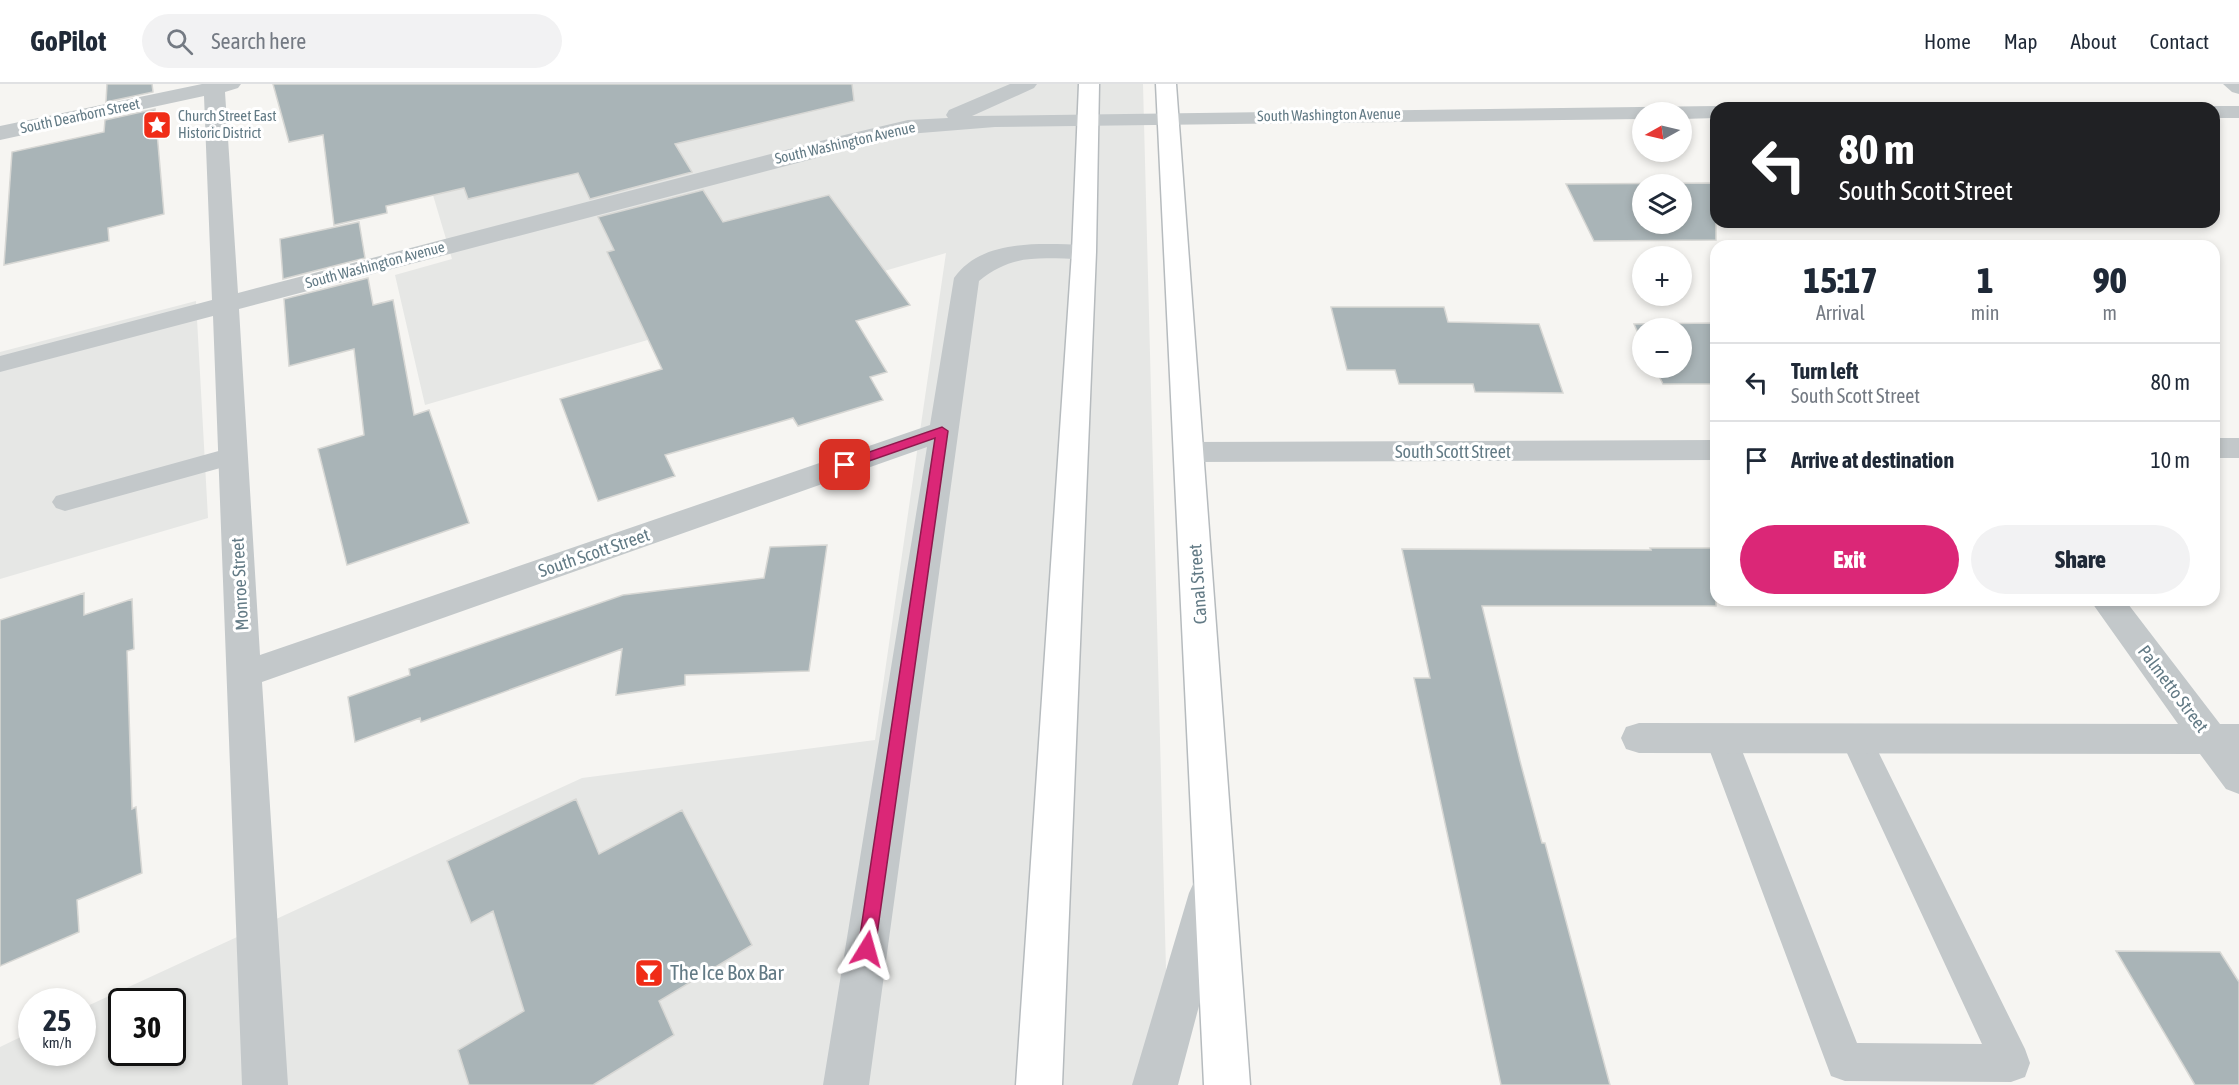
<!DOCTYPE html>
<html lang="en">
<head>
<meta charset="utf-8">
<style>
  body { margin:0; font-family:"Asap Condensed",sans-serif; background:#f2f2f3; color:#1f2937; height:100vh; display:flex; flex-direction:column; font-size:22px; white-space:nowrap }
  * { box-sizing:border-box; margin:0 }
  p { font-size:20px; color:#747a83 }
  .icon { flex:none; width:33px; height:33px; fill:none; stroke:currentColor; stroke-width:2; stroke-linecap:round; stroke-linejoin:round }
  .map { position:relative; flex:1; overflow:hidden }
  .panel { position:absolute; left:1710px; top:156px; width:510px; height:366px; display:flex; flex-direction:column; background:#fff; border-radius:18px; box-shadow:0 3px 9px #0003 }
  .panel>* { flex:none }
  .banner { position:absolute; left:1710px; top:18px; width:510px; height:126px; border-radius:18px; box-shadow:0 3px 9px #0003; background:#202124; color:#fff; overflow:hidden }
  .needle { width:39px; rotate:262deg }
  .fabs { position:absolute; left:1632px; top:18px; display:grid; gap:12px }
  .fabs a { display:grid; place-items:center; width:60px; height:60px; border-radius:50%; background:#fff; box-shadow:0 3px 9px #0003; font-size:30px }
  .speed { position:absolute; left:18px; top:904px; display:flex; gap:12px; font-size:30px; font-weight:700; text-align:center }
  .speed>* { display:grid; place-content:center; width:78px; height:78px; border-radius:50%; background:#fff; box-shadow:0 3px 9px #0003; line-height:1 }
  .speed small { font-size:15px; font-weight:400 }
  .speed .limit { border:3px solid #111; border-radius:9px; background:#fff; color:#111 }
  .pin { position:absolute; display:grid; place-items:center; width:51px; height:51px; color:#fff; margin:-26px; border-radius:12px; box-shadow:0 3px 9px #0006 }
  .me { position:absolute; width:66px; margin:-33px; rotate:8deg; stroke-linejoin:round; filter:drop-shadow(0 0 4px #0008) }
  .turn { display:flex; align-items:center; gap:21px; height:126px; padding:0 30px; font-size:27px }
  .turn .icon { width:78px; height:78px; stroke-width:2.5 }
  .turn b { display:block; font-size:42px; line-height:51px }
  .eta { display:flex; justify-content:space-evenly; align-items:center; height:102px; text-align:center }
  .eta b { font-size:36px; font-weight:800; line-height:42px }
  .action { display:flex; gap:12px; margin-top:auto; padding:12px 30px }
  .action a { flex:1; height:69px; border-radius:36px; background:#db2777; color:#fff; font-size:24px; font-weight:800; line-height:69px; text-align:center }
  .action a+a { background:#f2f2f3; color:#1f2937 }
  ul { padding:0; list-style:none }
  li { display:flex; align-items:center; gap:18px; height:78px; padding:0 30px; border-top:2px solid #e0e1e3 }
  li div { flex:1 }
  li b { display:block; font-size:22px }
  li em { font-style:normal }
  header { display:flex; align-items:center; gap:36px; box-sizing:border-box; height:84px; padding:0 30px; background:#fff; border-bottom:2px solid #e0e1e3 }
  header strong { font-size:28px }
  nav { display:flex; gap:33px; margin-inline-start:auto; font-size:21px }
  .search { width:420px; height:54px; background:#f2f2f3; display:flex; align-items:center; gap:15px; box-sizing:border-box; padding:0 21px; border-radius:33px; color:#747a83; font-size:22px }
  .map>svg:first-child { display:block }
  .built { fill:#e6e7e5; fill-rule:evenodd }
  .building { fill:#a9b4b7; stroke:#d7d7d4; stroke-width:1.5; fill-rule:evenodd }
  .lines { fill:none; stroke-linecap:round; stroke-linejoin:round }
  .primary-casing { stroke:#b6bbbe; stroke-width:3 }
  .lane { fill:#c3c8ca; fill-rule:evenodd }
  .street { fill:#c3c8ca; fill-rule:evenodd }
  .primary { fill:#fff; fill-rule:evenodd }
  .route { fill:#db2777; stroke:#8e194d; stroke-width:1.5 }
  .labels { text-anchor:middle; stroke-width:6; stroke-linejoin:round; paint-order:stroke }
  .far-street-label { font-size:15px; fill:#627a85; stroke:#fff }
  .far-poi-label { font-size:15px; fill:#627a85; stroke:#fff; text-anchor:start }
  .street-label { font-size:18px; fill:#627a85; stroke:#fff }
  .near-poi-label { font-size:21px; fill:#627a85; stroke:#fff; text-anchor:start }
</style>
</head>
<body>
<header>
<strong>GoPilot</strong>
<div class="search"><svg class="icon" aria-label="search" viewBox="0 0 24 24"><circle cx="10" cy="10" r="6"/><path d="M15 15l6 6"/></svg>Search here</div>
<nav><a>Home</a><a>Map</a><a>About</a><a>Contact</a></nav>
</header>
<div class="map">
<svg width="2239" height="1001" viewBox="0 0 2239 1001">
  <rect width="100%" height="100%" fill="#f6f5f2"/>
  <!-- built -->
  <path class="built" d="M601,0H1143L1169,1001H0V963L31,948L32,969H82L83,924L582,694L875,656L946,169L425,321L395,191L452,175L413,44ZM122,918H172V969H122Z
    M196,217L208,434L0,495V268Z"/>
  <!-- building -->
  <path class="building" d="M107,0H152L153,8L106,18Z
    M273,0H852L854,17L675,60L692,88L590,115L578,89L468,115L464,104L386,122L387,129L334,141L323,51L289,58Z
    M155,25L164,130L108,144L109,157L4,181L12,68L104,48L105,36Z
    M1716,99V156L1594,157L1566,100ZM1642,100H1682V140H1642Z
    M703,106L723,138L829,111L910,221L856,237L887,288L870,293L883,316L798,342L793,334L665,371L675,392L598,417L560,315L662,285L607,168L614,166L598,133Z
    M359,138L365,174L283,195L280,155Z
    M368,194L373,221L393,216L414,331L429,326L469,439L347,481L318,365L364,351L354,265L289,282L284,215Z
    M1331,223H1444L1448,238L1539,240L1563,309L1475,308L1473,300H1399L1395,286H1347Z
    M1716,239V300H1663L1655,284H1682V244H1642V258L1634,240Z
    M827,461L809,587L685,591V601L616,611L622,565L421,638L420,634L355,658L348,613L410,591L409,585L623,511L764,494L770,463Z
    M1650,464H1716V522H1482L1520,677L1542,759H1545L1610,1001H1501L1414,594H1430L1402,465L1651,466Z
    M84,509V531L132,515L134,565L127,567L132,725L136,723L142,789L77,816L79,848L0,882V536Z
    M576,715L599,770L682,726L752,861L659,917L674,951L593,1001H469L458,966L524,927L493,827L471,839L447,777Z
    M2116,867L2220,868L2239,898V1001H2195Z"/>
  <g class="lines">
    <!-- primary casing -->
    <g class="primary-casing">
      <path id="primary" d="M1079,0H1099L1096,168L1062,1001H1016L1072,168Z
        M1156,0H1176L1250,1001H1204Z"/>
    </g>
    <!-- lane -->
    <path class="lane" d="M233,363L242,366L246,372L242,378L65,427L56,424L52,418L56,412Z
      M1721,641L1732,645L1737,654L1857,959L1982,960L1840,654L1845,645L1856,641L1867,645L2025,965L2030,979L2025,993L2011,998L1845,997L1831,992L1705,654L1710,645Z"/>
    <!-- street -->
    <path class="street" d="M202,0H241L238,4L225,8L238,209L836,53L908,36L948,34L946,31L949,26L1010,0H1037L1034,4L972,32L1716,22L1724,24H1716V34L1682,35V28H1642V35L995,43L908,50L239,225L260,571L930,341L954,194C982,154 1042,160 1084,161L1093,163L1096,168L1093,173L1084,175C1042,175 1014,168 979,197L869,1001H823L927,363L262,598L288,1001H242L213,232L0,288V272L212,216L204,12L0,56V42Z
      M2223,0H2239V10L2232,8Z
      M2214,22H2239V34H2214V24H2206Z
      M2214,354H2239V374H2214Z
      M1716,356V376L1189,378L1178,375L1174,368L1178,361L1189,358Z
      M2090,516H2125L2220,640H2239V710L2226,705L2200,670L1639,669L1626,665L1621,654L1626,643L1639,639L2178,640Z
      M1209,791L1223,796L1229,809L1178,1001H1132L1189,809L1195,796Z"/>
    <!-- primary -->
    <use href="#primary" class="primary"/>
  </g>
  <!-- route -->
  <path class="route" d="M942,343L948,347L875,865L873,870L867,873L860,870L858,865L935,354L849,384H840L839,381L840,378Z"/>
  <!-- icons -->
  <defs>
    <g id="sight-square" transform="scale(1.5)"><rect x="-9" y="-9" width="18" height="18" rx="4" fill="#f02c17" stroke="#fff"/><path d="M0-6L1.8-2.2L6-1.7L2.9 1.2L3.7 5.4L0 3.3L-3.7 5.4L-2.9 1.2L-6-1.7L-1.8-2.2Z" fill="#fff"/></g>
    <g id="bar-square" transform="scale(1.5)"><rect x="-9" y="-9" width="18" height="18" rx="4" fill="#f02c17" stroke="#fff"/><path d="M-6-5H6L.8 .8V4.5H3.5V6h-7V4.5H-.8V.8Z" fill="#fff"/></g>
  </defs>
  <g fill-rule="evenodd">
    <use href="#sight-square" x="157" y="41"/>
    <use href="#bar-square" x="649" y="889"/>
  </g>
  <g class="labels">
    <!-- far-street labels -->
    <g class="far-street-label">
      <text transform="translate(1329 31) rotate(-1)" y="5">South Washington Avenue</text>
      <text transform="translate(80 32) rotate(-12)" y="5">South Dearborn Street</text>
      <text transform="translate(845 59) rotate(-13)" y="5">South Washington Avenue</text>
      <text transform="translate(375 181) rotate(-15)" y="5">South Washington Avenue</text>
    </g>
    <!-- far-poi labels -->
    <g class="far-poi-label">
      <text x="178" y="37">Church Street East<tspan x="178" dy="17">Historic District</tspan></text>
    </g>
    <!-- street labels -->
    <g class="street-label">
      <text x="1453" y="374">South Scott Street</text>
      <text transform="translate(594 469) rotate(-19)" y="6">South Scott Street</text>
      <text transform="translate(240 500) rotate(-93)" y="6">Monroe Street</text>
      <text transform="translate(1198 500) rotate(-94)" y="6">Canal Street</text>
      <text transform="translate(2173 605) rotate(53)" y="6">Palmetto Street</text>
    </g>
    <!-- near-poi labels -->
    <g class="near-poi-label">
      <text x="670" y="896">The Ice Box Bar</text>
    </g>
  </g>
</svg>
<div class="fabs">
<a><svg class="needle" viewBox="-14 -14 28 28"><path d="M0-13l5 13h-10z" fill="#e53935"/><path d="M0 13l5-13h-10z" fill="#747a83"/></svg></a>
<a><svg class="icon" aria-label="layers" viewBox="0 0 24 24"><path d="M12 4l9 5-9 5-9-5zM3 14l9 5 9-5"/></svg></a>
<a>+</a>
<a>−</a>
</div>
<div class="speed"><div>25<small>km/h</small></div><div class="limit">30</div></div>
<div class="pin" style="left:845px;top:381px;background:#d93025"><svg class="icon" aria-label="arrive" viewBox="0 0 24 24"><path d="M6 21V4h12l-3 4 3 4H6"/></svg></div>
<svg class="me" style="left:867px;top:865px" viewBox="-20 -20 40 40"><path d="M0-17L14 15 0 8-14 15z" fill="#db2777" stroke="#fff" stroke-width="4"/></svg>
<div class="banner">
<div class="turn"><svg class="icon" aria-label="left" viewBox="0 0 24 24"><path d="M17 20v-9H6M10 6l-5 5 5 5"/></svg><div><b>80 m</b>South Scott Street</div></div>
</div>
<section class="panel">
<div class="eta">
<div><b>15:17</b><p>Arrival</p></div>
<div><b>1</b><p>min</p></div>
<div><b>90</b><p>m</p></div>
</div>
<ul>
<li><svg class="icon" aria-label="left" viewBox="0 0 24 24"><path d="M17 20v-9H6M10 6l-5 5 5 5"/></svg><div><b>Turn left</b><p>South Scott Street</p></div><em>80 m</em></li>
<li><svg class="icon" aria-label="arrive" viewBox="0 0 24 24"><path d="M6 21V4h12l-3 4 3 4H6"/></svg><div><b>Arrive at destination</b></div><em>10 m</em></li>
</ul>
<div class="action"><a>Exit</a><a>Share</a></div>
</section>
</div>
</body>
</html>
